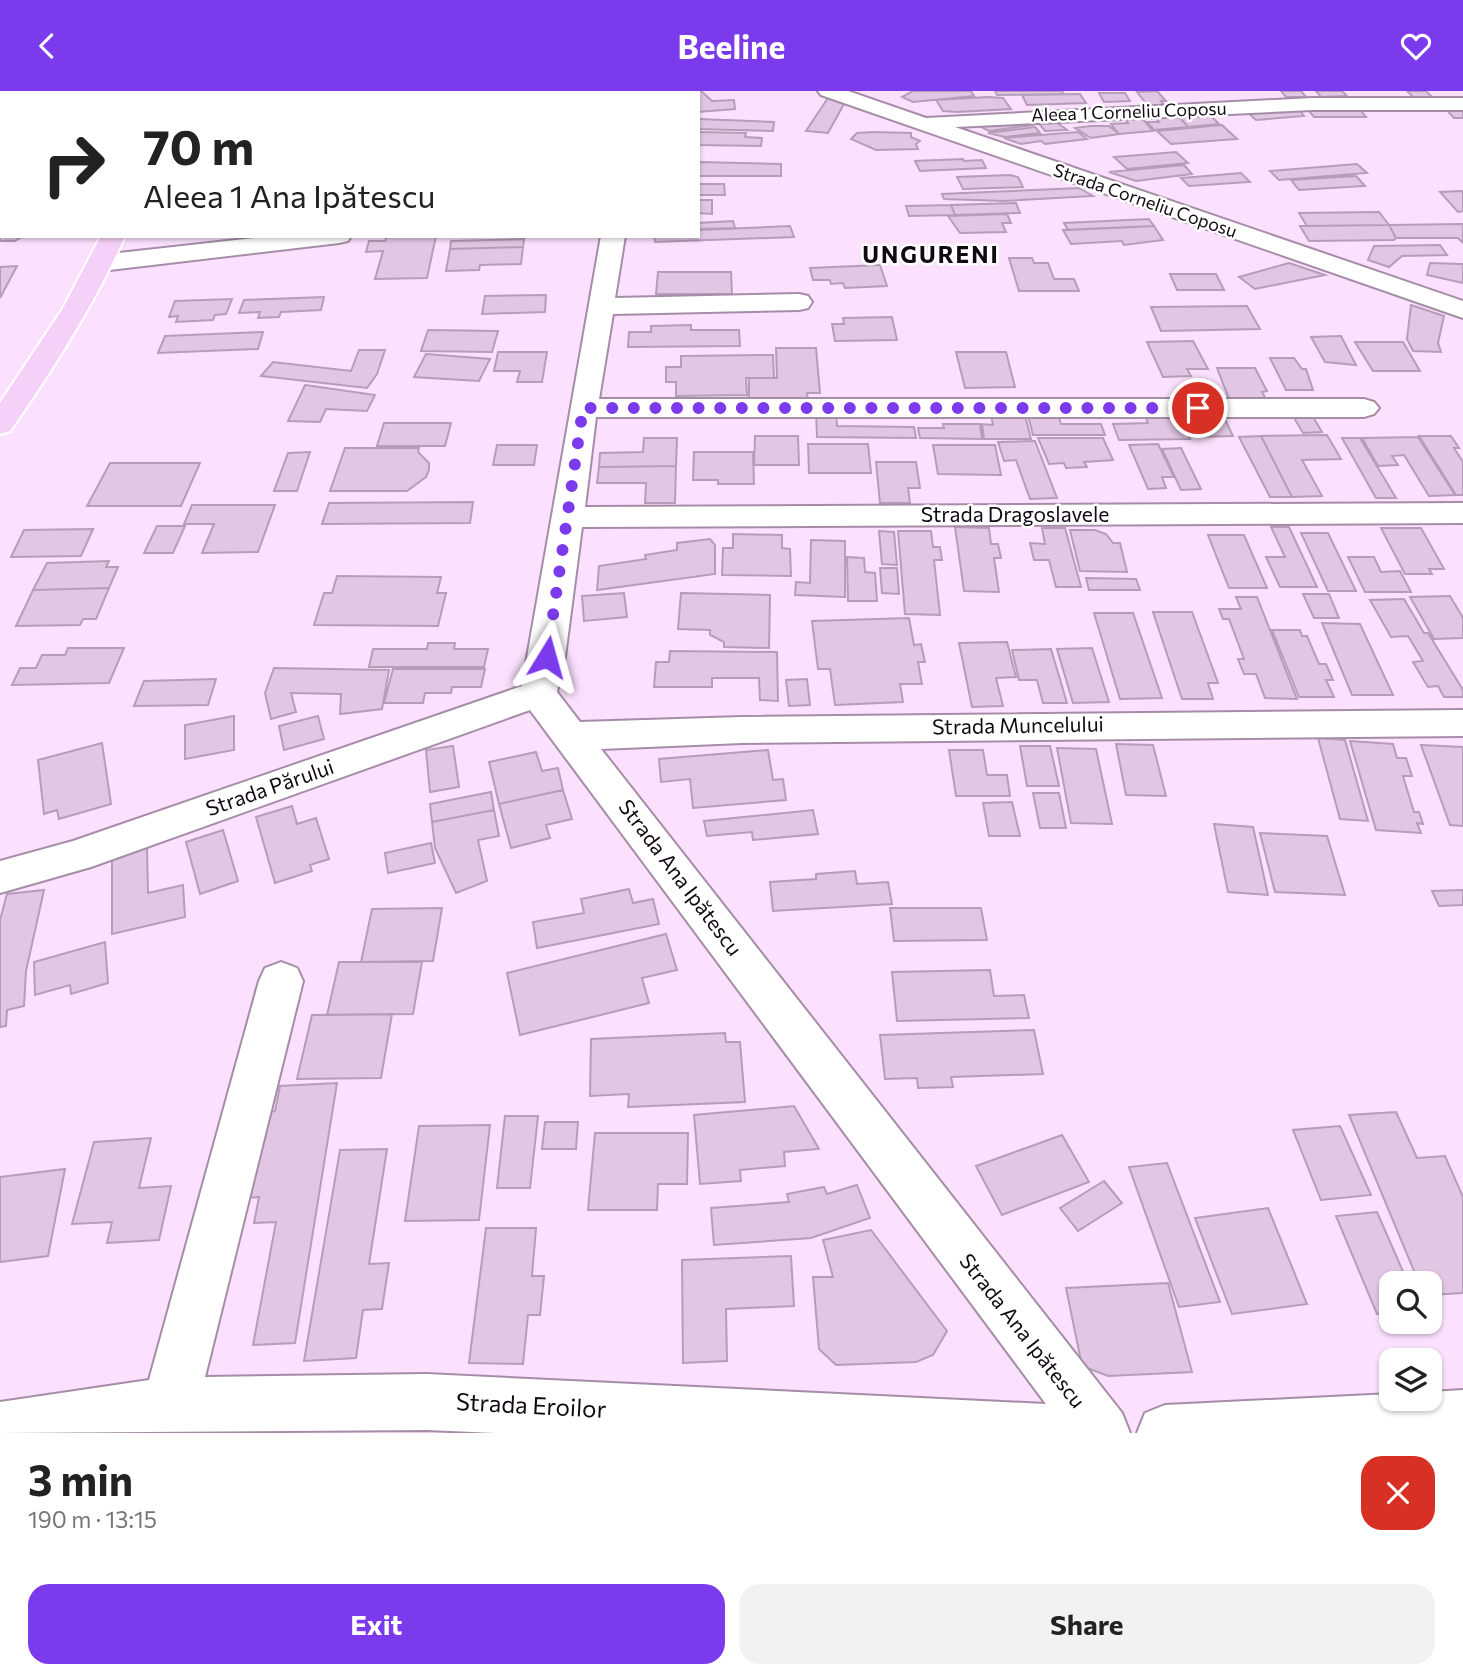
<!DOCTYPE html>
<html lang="en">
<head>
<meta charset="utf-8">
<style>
  body { margin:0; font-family:Commissioner,sans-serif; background:#f2f2f2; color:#222; height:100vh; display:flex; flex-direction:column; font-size:26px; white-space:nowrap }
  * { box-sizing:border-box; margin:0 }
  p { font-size:23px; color:#767676 }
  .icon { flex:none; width:38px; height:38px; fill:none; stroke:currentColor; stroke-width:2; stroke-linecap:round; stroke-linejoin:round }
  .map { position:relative; height:1342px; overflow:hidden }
  .details { display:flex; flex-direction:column; background:#fff; flex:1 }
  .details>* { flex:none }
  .hud { position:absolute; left:0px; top:0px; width:700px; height:147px; box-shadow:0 2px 5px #0004; background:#fff; color:#222; overflow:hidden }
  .tools { position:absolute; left:1379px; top:1180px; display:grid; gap:14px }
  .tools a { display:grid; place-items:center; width:63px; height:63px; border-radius:14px; background:#fff; box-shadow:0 2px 5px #0004; font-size:35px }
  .pin { position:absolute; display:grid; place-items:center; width:60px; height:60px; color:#fff; margin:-30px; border:4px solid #fff; border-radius:50%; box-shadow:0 2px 7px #0007 }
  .me { position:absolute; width:77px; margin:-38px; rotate:8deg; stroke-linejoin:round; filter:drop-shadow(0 0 5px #0008) }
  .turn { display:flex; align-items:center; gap:24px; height:147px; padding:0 28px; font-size:32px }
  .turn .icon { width:91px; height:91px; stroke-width:2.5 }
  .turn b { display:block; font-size:49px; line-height:60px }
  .round { display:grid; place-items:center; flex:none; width:74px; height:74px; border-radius:21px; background:#f2f2f2 }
  .summary { display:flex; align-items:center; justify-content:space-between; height:119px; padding:0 28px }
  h1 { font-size:42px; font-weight:700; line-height:52px }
  .action { display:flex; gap:14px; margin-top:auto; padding:14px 28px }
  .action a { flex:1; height:80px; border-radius:21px; background:#7c3aed; color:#fff; font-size:28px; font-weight:700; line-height:80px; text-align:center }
  .action a+a { background:#f2f2f2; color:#222 }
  header { display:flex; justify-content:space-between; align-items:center; height:91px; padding:0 28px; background:#7c3aed; color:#fff; font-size:32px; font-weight:700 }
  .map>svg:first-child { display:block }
  .building { fill:#e1c7e3; stroke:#b69eb8; stroke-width:2 }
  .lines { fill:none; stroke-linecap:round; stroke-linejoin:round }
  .minor-casing { stroke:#a58da7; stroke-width:4 }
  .major-casing { stroke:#fff; stroke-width:4 }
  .minor { fill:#fff; fill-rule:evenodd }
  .major { fill:#f5d0f9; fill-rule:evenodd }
  .route { stroke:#7c3aed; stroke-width:12; stroke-dasharray:0 21.6 }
  .labels { text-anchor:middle; stroke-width:5; stroke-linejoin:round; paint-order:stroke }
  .far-street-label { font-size:18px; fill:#110912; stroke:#fff }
  .street-label { font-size:21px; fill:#110912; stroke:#fff }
  .far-district-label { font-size:23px; font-weight:bold; letter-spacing:2px; fill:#110912; stroke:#fff }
  .near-street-label { font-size:24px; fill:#110912; stroke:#fff }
</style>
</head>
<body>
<header><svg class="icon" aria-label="back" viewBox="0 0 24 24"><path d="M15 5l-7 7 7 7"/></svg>Beeline<svg class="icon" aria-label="heart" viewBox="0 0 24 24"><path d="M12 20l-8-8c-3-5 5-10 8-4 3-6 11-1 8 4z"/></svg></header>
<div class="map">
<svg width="1463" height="1342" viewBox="0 0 1463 1342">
  <rect width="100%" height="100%" fill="#fbe1fd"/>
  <!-- building -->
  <path class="building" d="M701,0L712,10L734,9L735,18L698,21V2H684Z
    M913,0H971L974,5L913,11L902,6Z
    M995,0H1062L1064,3L997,4Z
    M1157,0L1166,10H1161L1164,14L1148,15L1137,1Z
    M1281,0H1301L1306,6H1286Z
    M1316,0H1342L1347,5L1321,6Z
    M1407,0H1426L1433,7H1414Z
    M1099,2H1125L1130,10L1104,11Z
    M1080,3L1086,12L1027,14L1022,4Z
    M988,6L1003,7L1011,18L957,21L943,20L936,9Z
    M828,7L844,13L828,42L806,40Z
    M1443,15H1463V27H1454Z
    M1297,16L1304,25L1256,29L1245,19Z
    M1306,16H1358L1366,26H1314Z
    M1177,23L1188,36L1154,39L1147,31H1159L1153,24Z
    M1210,24L1219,33L1188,36L1180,27Z
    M1140,25L1153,40L1119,43L1111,33L1128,32L1123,26Z
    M1029,27L1033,34L989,40L977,34Z
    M698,28L774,31L773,40L698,38Z
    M1035,28H1052L1067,39L1045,40Z
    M1222,34L1237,48L1171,53L1157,40Z
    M1090,35H1109L1119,43L1091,47L1075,37Z
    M1035,36L1040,42L1005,46L988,42Z
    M698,41L746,42L745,46L762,47L761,55L698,54Z
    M873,41L911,42V46L920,50L916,53L918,58L876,59L851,48L857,42Z
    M1078,41L1087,48L1045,53L1041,50L1021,53L1004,47Z
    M1176,61L1188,72L1127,78L1114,66Z
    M963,68L964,70L982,69L986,77L920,80L915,70Z
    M698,71L781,73V85H698Z
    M1357,73L1367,82L1279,89L1270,80Z
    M1184,74L1192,83L1136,90L1109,81Z
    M1241,82L1250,91L1189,95L1181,87Z
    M1010,84L1018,86L1023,96L963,98L957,86Z
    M1356,85L1365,95L1299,99L1291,89Z
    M698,93H724L725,104H698Z
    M1079,97L1093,105L1004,110L944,108L942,103Z
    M1463,100V120L1458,121L1440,101Z
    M698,109H712V123L698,122Z
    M1016,112L1020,122L955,124L951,114Z
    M951,114L955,124L909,125L906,115Z
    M1379,121L1389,134L1307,135L1299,122Z
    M1007,123L1011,132H1002L1006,141L960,142L948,125Z
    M0,128L2,145H23L15,150H0Z
    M1149,128L1154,135L1068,139L1064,132Z
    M733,130L735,137L698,138V132Z
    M1463,133V152L1458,147H1396L1389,134Z
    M1389,134L1396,147L1394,149L1309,150L1300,135Z
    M790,135L794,146L655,151L654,145H698V139Z
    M1154,135L1163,149L1124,154L1122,150L1071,153L1063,139Z
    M387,145H436L427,187L375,188L383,160L366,161L369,150H385Z
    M524,148L523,156L450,158L451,150Z
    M1440,154L1447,164L1402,165L1389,176L1368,169L1374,155Z
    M523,156L521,173L480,174L479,179L446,180L450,158Z
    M1009,167H1032L1034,172H1048L1054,188H1074L1079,200H1019Z
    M1289,172L1325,184L1255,198L1239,186Z
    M1430,172L1463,173V192L1427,184Z
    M880,174L887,195L845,197L843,192L831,193L830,189H813L810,177Z
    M17,175L0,207V176Z
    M658,181H731L732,203H656Z
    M1170,183H1216L1224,199H1177Z
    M546,204L545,221L482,223L485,205Z
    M324,206L321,219L281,221L279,226L258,227L260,221L239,222L244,209Z
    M232,208L226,223L215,224L213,229L176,231L178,225L169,226L175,210Z
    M1411,214L1444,225L1438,252L1441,261L1413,260L1407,248Z
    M1247,215L1260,238L1161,240L1151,216Z
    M892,226L897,249L835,250L832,233H844L843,227Z
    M691,234V239H739L740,255L628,256L629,241H651V235Z
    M428,239L498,240L492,261L421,260Z
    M263,241L258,258L158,262L165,245Z
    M1341,245L1356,274L1325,271L1311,246Z
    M1193,250L1208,278H1187L1191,285L1163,286L1147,251Z
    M1355,251H1403L1420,280H1373Z
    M776,257H816L820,302H807L808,310H749V287H777Z
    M359,259H385L377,283L367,297L261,285L273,271L351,280Z
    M498,261H547L542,291H517L520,280H494Z
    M956,261H1006L1015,296L965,297Z
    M426,263L490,268L479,290L414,286Z
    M773,264L774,287H746L747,304L676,305V291H666V276H681V265Z
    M1270,267H1294L1302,278H1306L1313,299H1286Z
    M1217,277H1255L1267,300L1262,301L1266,308H1229Z
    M305,294L375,304L367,320L326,318L320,331L288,330Z
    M990,319L1024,320L1031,348H984L982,333L993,334Z
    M1177,319L1190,348L1119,349L1113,333L1148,332L1143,320Z
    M1027,320H1057L1061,333H1101L1105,344H1033Z
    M1178,320H1221L1233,345L1189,346Z
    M816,321L836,322L837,335L914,336L916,347L817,346Z
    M1312,324L1322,341L1303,342L1293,325Z
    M384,332H451L445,355H377Z
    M943,333H980L982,348L920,347L918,337H944Z
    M1327,344L1341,368L1302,369L1322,405L1292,406L1261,345Z
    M755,345H798L799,374H754Z
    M1261,345L1292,406H1270L1239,346Z
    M1419,345H1451L1459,357H1454L1463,371V404H1456Z
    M1418,346L1455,404L1429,405L1404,364L1392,365L1398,374L1378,375L1362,347Z
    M644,347H677L676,375L599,376L600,362L643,361Z
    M1038,347H1103L1113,369L1084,371L1087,376L1066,377L1064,372L1049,373Z
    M1342,347H1360L1396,407H1376Z
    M1035,350L1057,407L1030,408L1016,369L1004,370L998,351Z
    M808,353H868L871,382H809Z
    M1158,353L1174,386H1162L1166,397L1148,398L1129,354Z
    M497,354H537L534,374H493Z
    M933,354H995L1001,384L938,383Z
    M345,357H419L418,361L429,372V379L426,386L407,400H330Z
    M1181,357L1201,398L1181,399L1162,358Z
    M310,361L297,400H274L288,362Z
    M694,361H753L754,393H718V389H693Z
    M876,371H916L920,397H908L910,412H880Z
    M110,372H200L181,415H87Z
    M676,375L675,412H645L646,392H597L599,376Z
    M473,411L470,432L322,433L329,412Z
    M192,414H275L258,461L202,462L214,433H184Z
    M157,435H185L173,462H144Z
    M955,436L989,437L991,453H998L1001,467H994L999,501L964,500Z
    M1271,436H1289L1317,496H1280L1266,466H1285Z
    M1042,437H1065L1081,496H1056L1049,469H1034L1030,452L1045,453Z
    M1381,437H1421L1444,478H1429L1432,483H1405Z
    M93,438L81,465L11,466L24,439Z
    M1070,439H1095L1106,443L1113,452H1120L1127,481L1080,480Z
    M879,440L894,441L897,474L882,473Z
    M898,440H931L933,456H940L942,469H934L940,524L905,523Z
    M1301,442H1328L1356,500H1328Z
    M733,443L782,444V457L790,458L791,485L722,484L723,457H733Z
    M1208,444H1244L1267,497H1229Z
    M710,448L715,454V483L597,499L599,475L646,468L645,464L677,459V452Z
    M811,449L845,450V506L795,504L796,491L810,492Z
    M847,466L864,467L865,481L875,482L877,510H848Z
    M1348,466H1374L1381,481L1400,480L1411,501H1365Z
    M109,470L106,476H118L109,497L33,499L47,472Z
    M880,477H897L899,503L882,502Z
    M337,485L441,486L437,502H446L438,535L314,534L324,502H332Z
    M1086,487L1136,488L1140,499H1089Z
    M109,497L96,528H83L80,534L16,535L33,499Z
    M624,502L627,526L584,530L582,505Z
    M681,502L770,504L769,557L724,556V551L710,544V539L678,538Z
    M1303,503H1329L1339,527H1314Z
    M1450,505L1463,527V547L1434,548L1410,506Z
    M1236,506H1257L1297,608L1265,607L1256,583H1244L1238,568H1244L1229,528H1223L1219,518H1241Z
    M1404,508L1424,542H1428L1463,599V606H1444L1438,595L1428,596L1413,571L1423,570L1408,545L1391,546L1370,509Z
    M1153,521H1192L1218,592H1208L1213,608H1182Z
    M1094,522H1133L1162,607L1120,608Z
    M909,527L914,554L921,553L925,571H918L922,593H900L903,611L835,614L830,578H818L812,530Z
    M1322,532L1360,533L1393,604H1352Z
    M1272,539H1300L1302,545H1307L1319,573H1326L1333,589H1326L1334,606H1299Z
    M1007,551L1016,586L996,587L1003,615L972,616L959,552Z
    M428,552H455L454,558H488L484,576H369L373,558H427Z
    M68,557H124L109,592L12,594L20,577H36L42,564H65Z
    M1092,557L1109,611L1073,612L1057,558Z
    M1051,558L1067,612H1043L1037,589H1019L1012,559Z
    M670,560L777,561L778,610L760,609L759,587H712V596H654L656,571H669Z
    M274,577L389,579L382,618L340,623L341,603L291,602L296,621L271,628L265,602Z
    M393,578H485L481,596H452L451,602H425L423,612H384Z
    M216,588L208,614L134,615L144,590Z
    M807,588L810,614L789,615L786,589Z
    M234,625V659L185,668V634Z
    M318,625L324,648L284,659L279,635Z
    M1318,647L1345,649L1368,730L1340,728Z
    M1350,650L1393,653L1397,667H1406L1412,685H1403L1414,721H1419L1423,733L1417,732L1421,742L1376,739Z
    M102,652L111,713L59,728L57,719L44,723L38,669Z
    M1116,653L1153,654L1166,705L1126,704Z
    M1421,654L1463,656V735L1450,734Z
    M453,655L459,696L430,701L426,659Z
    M1020,655H1050L1059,695H1027Z
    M1057,657L1096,658L1112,733L1071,732Z
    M768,659L773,689L783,688L786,709L693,717L690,688L661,691L659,668Z
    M949,659H983L987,684H1007L1010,705H956Z
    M536,661L542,680L558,677L563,699L499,713L489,671Z
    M563,699L572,728L546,734L550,747L511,757L499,713Z
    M491,701L494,719L432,731L430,713Z
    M1033,702H1059L1066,737H1040Z
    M1012,711L1020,745H989L983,712Z
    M292,715L297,733L316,727L329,768L310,774L312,780L275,792L256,726Z
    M494,719L499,745L478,749L487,790L456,802L435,757L432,731Z
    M813,719L818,743L753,749L752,741L707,745L704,730Z
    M1214,733L1253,736L1268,804L1228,801Z
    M223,739L238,790L200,803L186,751Z
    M1260,742L1327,745L1345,804L1275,801Z
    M431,752L435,772L388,782L385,762Z
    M147,755L148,802L183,794L185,826L112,843V763Z
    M855,780L857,793L888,791L892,813L773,820L770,791L816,788V783Z
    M629,798L633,812L653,808L659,833L537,857L533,831L584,822L581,808Z
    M44,799L26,880L24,915L7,919L6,935L0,936V829L7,803Z
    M1463,799V814L1439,815L1432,800Z
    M442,817L433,870L361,871L372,818Z
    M890,817H981L987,849L894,850Z
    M666,843L677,879L642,887L649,912L520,944L507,882Z
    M105,851L108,892L71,903L70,894L35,904L34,871Z
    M339,871H422L413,923L327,924Z
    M990,879L994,905L1024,904L1029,927L897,930L892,881Z
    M392,923L381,987L297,988L312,924Z
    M1034,939L1043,983L951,986L953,996L918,997L917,987L885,988L880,944Z
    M725,942L726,951H740L745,1011L628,1016L629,1003L590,1005L591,948Z
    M337,992L295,1252L253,1254L276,1131L254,1132L259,1106L240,1107L258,1021L275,1020L280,995Z
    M794,1015L819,1058L784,1061L785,1075L740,1079L741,1090L700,1093L694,1024Z
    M1396,1021L1417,1067L1445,1065L1463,1106V1202L1430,1204V1192H1419L1349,1024Z
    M505,1025H538L530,1097H497Z
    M545,1031H578L576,1058H542Z
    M490,1034L479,1129L405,1130L419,1035Z
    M1340,1035L1371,1104L1321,1109L1293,1039Z
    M595,1042H688L687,1093H658L657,1119H588Z
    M1062,1044L1089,1091L1002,1124L976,1075Z
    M151,1047L139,1097L171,1095L159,1149L107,1152L112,1131L72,1133L94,1051Z
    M387,1058L369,1173L389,1172L382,1218L363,1219L356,1267L304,1270L340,1059Z
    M1167,1072L1220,1211L1179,1216L1129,1076Z
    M65,1078L48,1165L0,1171V1086Z
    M1104,1090L1122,1112L1078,1140L1060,1117Z
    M857,1094L870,1127L811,1147L714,1154L711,1117L789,1111L787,1103L824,1096L827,1103Z
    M1268,1117L1307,1213L1232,1223L1195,1127Z
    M1377,1121L1408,1192H1391V1222L1377,1223L1336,1125Z
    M486,1137H536L532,1185H544L540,1224H528L523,1273L469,1272Z
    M871,1139L947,1240L933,1264L916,1271L836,1274L819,1258L813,1186H833L823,1149Z
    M791,1165L794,1215L726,1218L727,1270L683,1272L682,1169Z
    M1168,1192L1192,1281L1108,1285L1082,1275L1066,1197Z"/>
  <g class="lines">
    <!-- minor casing -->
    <g class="minor-casing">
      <path id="minor" d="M632,0H652V2H632Z
        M818,0H848L926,27L1312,7H1463V19H1312L955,36L1463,210V227L821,4Z
        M271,145H351L348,150L339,152L101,180L92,177L88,172L92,167L101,164Z
        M601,145H625L615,207L799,203L808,205L812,211L808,217L799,219L613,223L599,308H1364L1374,311L1379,317L1374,323L1364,326H596L585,416L1463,412V432L582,436L565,566L557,601L580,631L742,626L1463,619V645L742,652L601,658L1122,1322L1130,1342H495L427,1339L0,1342V1311L149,1289L259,890L265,877L281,871L297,877L303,890L205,1286L427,1283L1046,1313L530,619L91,776L0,802V770L73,750L522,595Z
        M1463,1299V1342H1137L1145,1322L1165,1314L1391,1303V1307H1430V1301Z"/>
    </g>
    <!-- major casing -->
    <g class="major-casing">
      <path id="major" d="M171,0H191V2H171Z
        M101,145H125C94,214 53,278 10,340L0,343V312L62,219Z"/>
    </g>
    <!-- minor -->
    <use href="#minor" class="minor"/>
    <!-- major -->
    <use href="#major" class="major"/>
  </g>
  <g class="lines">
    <!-- route -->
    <path class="route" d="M547,566L583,317H1198"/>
  </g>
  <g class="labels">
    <!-- far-street labels -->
    <g class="far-street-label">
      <text transform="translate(1129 21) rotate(-2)" y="6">Aleea 1 Corneliu Coposu</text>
      <text transform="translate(1145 110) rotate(19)" y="6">Strada Corneliu Coposu</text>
    </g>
    <!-- street labels -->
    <g class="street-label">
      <text x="1015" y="431">Strada Dragoslavele</text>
      <text transform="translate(1018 635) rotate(-1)" y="7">Strada Muncelului</text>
      <text transform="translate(270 697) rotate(-19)" y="7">Strada Părului</text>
      <text transform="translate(680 787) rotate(53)" y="7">Strada Ana Ipătescu</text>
      <text transform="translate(1022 1240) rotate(52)" y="7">Strada Ana Ipătescu</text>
    </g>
    <!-- far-district labels -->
    <g class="far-district-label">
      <text x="931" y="172">UNGURENI</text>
    </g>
    <!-- near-street labels -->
    <g class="near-street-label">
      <text transform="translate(531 1315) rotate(3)" y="8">Strada Eroilor</text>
    </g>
  </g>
</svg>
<div class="tools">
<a><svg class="icon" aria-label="search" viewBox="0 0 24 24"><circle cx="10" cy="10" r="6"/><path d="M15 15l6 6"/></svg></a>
<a><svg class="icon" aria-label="layers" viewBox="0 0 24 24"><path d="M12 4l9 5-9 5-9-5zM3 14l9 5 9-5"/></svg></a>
</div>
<div class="pin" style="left:1198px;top:317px;background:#d93025"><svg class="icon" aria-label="arrive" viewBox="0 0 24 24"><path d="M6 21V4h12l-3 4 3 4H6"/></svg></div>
<svg class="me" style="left:547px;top:566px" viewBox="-20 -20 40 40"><path d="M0-17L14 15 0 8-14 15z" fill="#7c3aed" stroke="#fff" stroke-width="4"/></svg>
<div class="hud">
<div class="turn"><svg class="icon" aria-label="right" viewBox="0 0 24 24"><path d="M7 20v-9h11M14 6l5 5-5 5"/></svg><div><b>70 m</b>Aleea 1 Ana Ipătescu</div></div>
</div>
</div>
<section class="details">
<div class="summary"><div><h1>3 min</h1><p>190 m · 13:15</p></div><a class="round" style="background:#d93025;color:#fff"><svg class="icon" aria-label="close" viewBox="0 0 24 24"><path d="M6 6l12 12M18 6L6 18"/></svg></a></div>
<div class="action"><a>Exit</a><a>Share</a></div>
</section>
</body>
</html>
